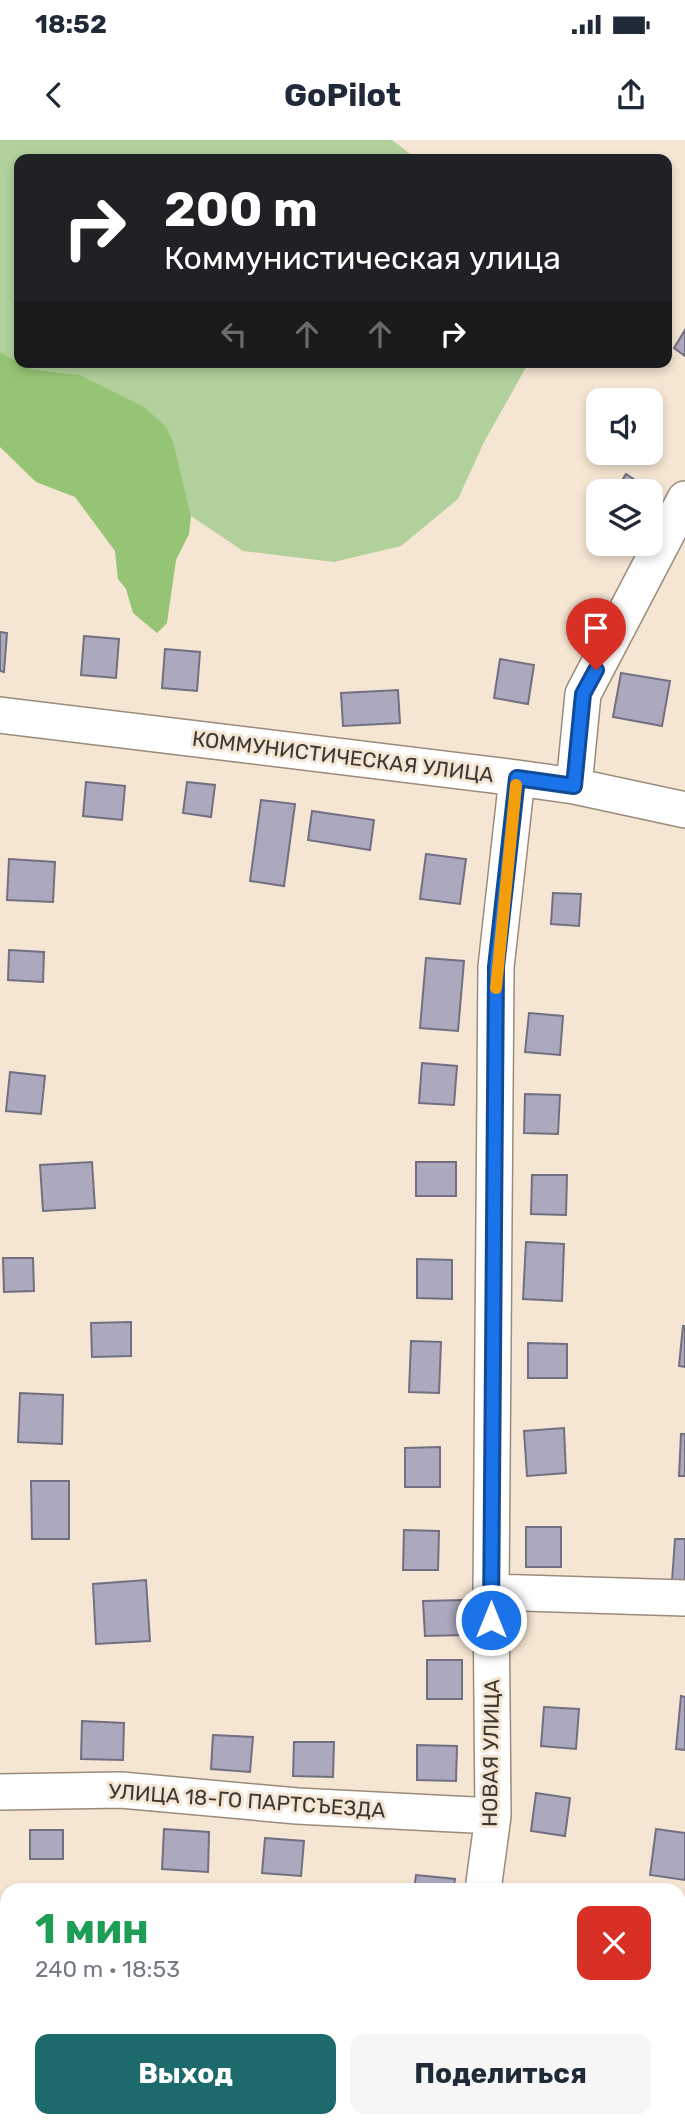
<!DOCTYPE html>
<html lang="ru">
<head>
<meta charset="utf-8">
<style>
  body { margin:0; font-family:Rubik,sans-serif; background:#f6f6f7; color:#1f2937; height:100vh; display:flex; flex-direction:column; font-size:26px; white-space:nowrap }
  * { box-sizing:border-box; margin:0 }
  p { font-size:23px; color:#747a83 }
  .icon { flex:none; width:38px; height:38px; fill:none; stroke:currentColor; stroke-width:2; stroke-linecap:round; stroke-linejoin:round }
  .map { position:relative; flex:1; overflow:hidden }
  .side { position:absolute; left:0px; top:1743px; width:686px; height:245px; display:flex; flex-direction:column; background:#fff; border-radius:21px 21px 0 0; box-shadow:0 4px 10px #0003 }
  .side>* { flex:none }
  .banner { position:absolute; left:14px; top:14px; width:658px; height:214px; border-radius:14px; box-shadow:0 4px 10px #0003; background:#202124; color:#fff; overflow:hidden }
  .fabs { position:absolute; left:586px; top:248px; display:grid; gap:14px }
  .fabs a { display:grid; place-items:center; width:77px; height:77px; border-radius:14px; background:#fff; box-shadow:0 4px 10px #0003; font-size:35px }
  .pin { position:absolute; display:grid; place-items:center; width:60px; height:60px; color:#fff; margin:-72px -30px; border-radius:50% 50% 50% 0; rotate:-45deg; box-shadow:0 0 7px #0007 }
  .pin .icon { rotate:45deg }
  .me { position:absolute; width:77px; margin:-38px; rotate:0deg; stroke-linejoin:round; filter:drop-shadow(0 0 5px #0008) }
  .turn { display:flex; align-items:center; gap:24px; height:147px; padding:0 35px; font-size:32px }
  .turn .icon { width:91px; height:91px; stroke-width:2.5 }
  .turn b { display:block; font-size:49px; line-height:60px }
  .lanes { display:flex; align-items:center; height:66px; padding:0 35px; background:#0003; justify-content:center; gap:35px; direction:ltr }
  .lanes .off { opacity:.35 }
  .round { display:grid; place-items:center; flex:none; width:74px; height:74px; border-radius:14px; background:#f6f6f7 }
  .headline { display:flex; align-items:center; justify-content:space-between; height:119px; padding:0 35px }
  h1 { font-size:42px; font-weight:700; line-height:52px; color:#1e9e55 }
  .button { display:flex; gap:14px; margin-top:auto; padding:14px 35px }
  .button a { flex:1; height:80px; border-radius:14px; background:#1d6a6c; color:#fff; font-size:28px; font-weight:700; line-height:80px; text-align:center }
  .button a+a { background:#f6f6f7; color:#1f2937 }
  .status { display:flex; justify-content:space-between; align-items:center; height:49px; padding:0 35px; background:#fff; direction:ltr }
  .status svg { height:19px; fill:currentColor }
  header { display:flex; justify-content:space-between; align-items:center; height:91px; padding:0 35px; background:#fff; font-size:32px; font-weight:700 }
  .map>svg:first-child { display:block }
  .green { fill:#b1d09c }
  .forest { fill:#96c475 }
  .building { fill:#aca8bd; stroke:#736f82; stroke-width:2 }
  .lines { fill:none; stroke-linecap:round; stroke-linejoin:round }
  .street-casing { stroke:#9a8b7b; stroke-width:38 }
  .street { stroke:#fff; stroke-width:35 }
  .route-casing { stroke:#114b97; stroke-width:18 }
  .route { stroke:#1a73e8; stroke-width:12 }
  .slow { stroke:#f59e0b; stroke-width:12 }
  .labels { text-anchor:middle; stroke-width:6; stroke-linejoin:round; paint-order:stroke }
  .street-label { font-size:21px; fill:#3e3831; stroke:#f5e5d3 }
</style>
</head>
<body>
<div class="status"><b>18:52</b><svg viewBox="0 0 49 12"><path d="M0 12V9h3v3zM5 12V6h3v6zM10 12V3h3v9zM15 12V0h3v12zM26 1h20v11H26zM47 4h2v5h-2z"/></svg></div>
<header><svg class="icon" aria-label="back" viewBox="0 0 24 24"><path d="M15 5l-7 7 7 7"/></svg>GoPilot<svg class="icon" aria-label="share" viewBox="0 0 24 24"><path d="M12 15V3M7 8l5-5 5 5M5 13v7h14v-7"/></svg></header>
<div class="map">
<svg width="685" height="1988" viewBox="0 0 685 1988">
  <rect width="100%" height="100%" fill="#f5e5d3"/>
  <!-- green -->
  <path class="green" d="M0,0H392L417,19H19V222H529L484,302L458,359L401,406L334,422L243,411L191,376L174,304L80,235L31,229L0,212Z"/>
  <!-- forest -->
  <path class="forest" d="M0,212L31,229L80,235L144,267L166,287L174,304L191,376L189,394L176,420L167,483L157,493L133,473L126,449L118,439L115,411L75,357L36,342L0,307Z"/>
  <!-- building -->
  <path class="building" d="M685,190V216L674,208Z
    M626,334L655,353L651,360V352H615Z
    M0,492L7,493L4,532L0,531Z
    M84,496L119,499L116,538L81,535Z
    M165,509L200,512L197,551L162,548Z
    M500,519L534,525L528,564L494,558Z
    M621,533L670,541L662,586L613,577Z
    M398,550L400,583L343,586L341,553Z
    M86,642L125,646L122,680L83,676Z
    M187,642L215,645L211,677L183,673Z
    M261,660L295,664L284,746L250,741Z
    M312,671L374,680L370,710L308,700Z
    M426,714L466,719L460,764L420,759Z
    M9,719L55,722L53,762L7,760Z
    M553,753L581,754L579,786L551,784Z
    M9,810L44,812L43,842L8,840Z
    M426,818L464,821L458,891L420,888Z
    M529,873L563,876L560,915L525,912Z
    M422,923L457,926L454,965L419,963Z
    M10,932L45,936L41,974L6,971Z
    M525,954L560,955L558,994L524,993Z
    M92,1022L95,1068L43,1071L40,1025Z
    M416,1022H456V1056H416Z
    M532,1035H567L566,1075L531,1074Z
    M526,1102L564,1104L562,1161L523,1159Z
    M3,1118H33L34,1151L4,1152Z
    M417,1119L452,1120V1159L417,1158Z
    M131,1182V1216L92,1217L91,1183Z
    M683,1186H685V1227L679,1226Z
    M411,1201L441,1202L439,1253L409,1252Z
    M528,1203L567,1204V1238H528Z
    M20,1253L63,1255L62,1304L18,1302Z
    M564,1288L566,1333L527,1336L524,1291Z
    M681,1294H685V1336H679Z
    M440,1307V1347H405V1308Z
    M31,1341H69V1399H32Z
    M526,1387H561V1427H526Z
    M404,1390L439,1391L438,1430H403Z
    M675,1399H685V1442L672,1441Z
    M146,1440L150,1501L96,1504L93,1444Z
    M463,1460L464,1495L425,1496L423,1461Z
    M427,1520H462V1559H427Z
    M681,1556L685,1557V1610L676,1609Z
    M544,1567L579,1569L576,1609L541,1606Z
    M82,1581L124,1583L123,1620L81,1619Z
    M213,1595L253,1597L250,1632L211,1629Z
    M294,1602H334L333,1637L293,1636Z
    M417,1605L457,1606L456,1641L417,1640Z
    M536,1653L570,1658L565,1696L531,1691Z
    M164,1689L209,1692L208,1732L162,1729Z
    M656,1689L685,1693V1740L650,1735Z
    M30,1690H63V1719H30Z
    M265,1698L304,1701L301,1736L262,1733Z
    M416,1735L455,1739L453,1750H414Z
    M679,1903L685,1904V1950L679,1949Z
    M358,1981H407L406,1988H358Z"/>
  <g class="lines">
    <!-- street casing -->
    <g class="street-casing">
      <path id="street" d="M0,575L517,638L574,646L685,670
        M574,646L583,554L685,359
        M491,1452L685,1458
        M0,1652L121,1650L297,1666L493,1676
        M483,1750L493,1676L491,1452L496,827L517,638
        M0,1795L7,1988
        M452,1988L453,1981"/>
    </g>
    <!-- street -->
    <use href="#street" class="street"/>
  </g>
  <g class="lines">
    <!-- route casing -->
    <g class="route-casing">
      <path id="route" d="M491,1480L496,827L517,638L574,646L583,554L596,530"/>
    </g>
    <!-- route -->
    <use href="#route" class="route"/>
    <!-- slow -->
    <path class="slow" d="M496,848L516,645"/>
  </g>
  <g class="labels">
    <!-- street labels -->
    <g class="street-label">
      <text transform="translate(343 617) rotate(7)" y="7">КОММУНИСТИЧЕСКАЯ УЛИЦА</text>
      <text transform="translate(491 1613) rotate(-89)" y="7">НОВАЯ УЛИЦА</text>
      <text transform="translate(247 1661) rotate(4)" y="7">УЛИЦА 18-ГО ПАРТСЪЕЗДА</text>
    </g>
  </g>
</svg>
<div class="fabs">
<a><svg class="icon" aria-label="sound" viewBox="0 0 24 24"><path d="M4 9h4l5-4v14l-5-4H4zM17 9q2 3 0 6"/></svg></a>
<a><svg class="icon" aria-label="layers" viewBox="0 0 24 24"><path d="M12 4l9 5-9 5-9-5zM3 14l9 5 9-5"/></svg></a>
</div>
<div class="pin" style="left:596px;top:530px;background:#d93025"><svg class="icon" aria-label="arrive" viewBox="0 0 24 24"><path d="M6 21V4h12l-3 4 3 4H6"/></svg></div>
<svg class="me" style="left:491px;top:1480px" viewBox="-20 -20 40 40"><circle r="17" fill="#1a73e8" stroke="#fff" stroke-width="3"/><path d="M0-11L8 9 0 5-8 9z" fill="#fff"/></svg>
<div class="banner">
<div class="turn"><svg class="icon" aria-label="right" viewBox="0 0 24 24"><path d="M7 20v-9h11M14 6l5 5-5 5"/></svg><div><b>200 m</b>Коммунистическая улица</div></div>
<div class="lanes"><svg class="icon off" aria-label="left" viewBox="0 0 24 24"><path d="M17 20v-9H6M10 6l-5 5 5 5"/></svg><svg class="icon off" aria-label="ahead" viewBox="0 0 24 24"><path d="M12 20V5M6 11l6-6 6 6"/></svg><svg class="icon off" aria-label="ahead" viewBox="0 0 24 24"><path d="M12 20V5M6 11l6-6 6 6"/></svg><svg class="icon" aria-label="right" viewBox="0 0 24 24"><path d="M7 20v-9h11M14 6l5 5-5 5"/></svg></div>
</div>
<section class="side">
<div class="headline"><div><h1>1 мин</h1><p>240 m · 18:53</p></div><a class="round" style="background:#d93025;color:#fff"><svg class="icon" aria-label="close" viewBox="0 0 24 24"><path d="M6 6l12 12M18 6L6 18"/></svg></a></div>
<div class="button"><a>Выход</a><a>Поделиться</a></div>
</section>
</div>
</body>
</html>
